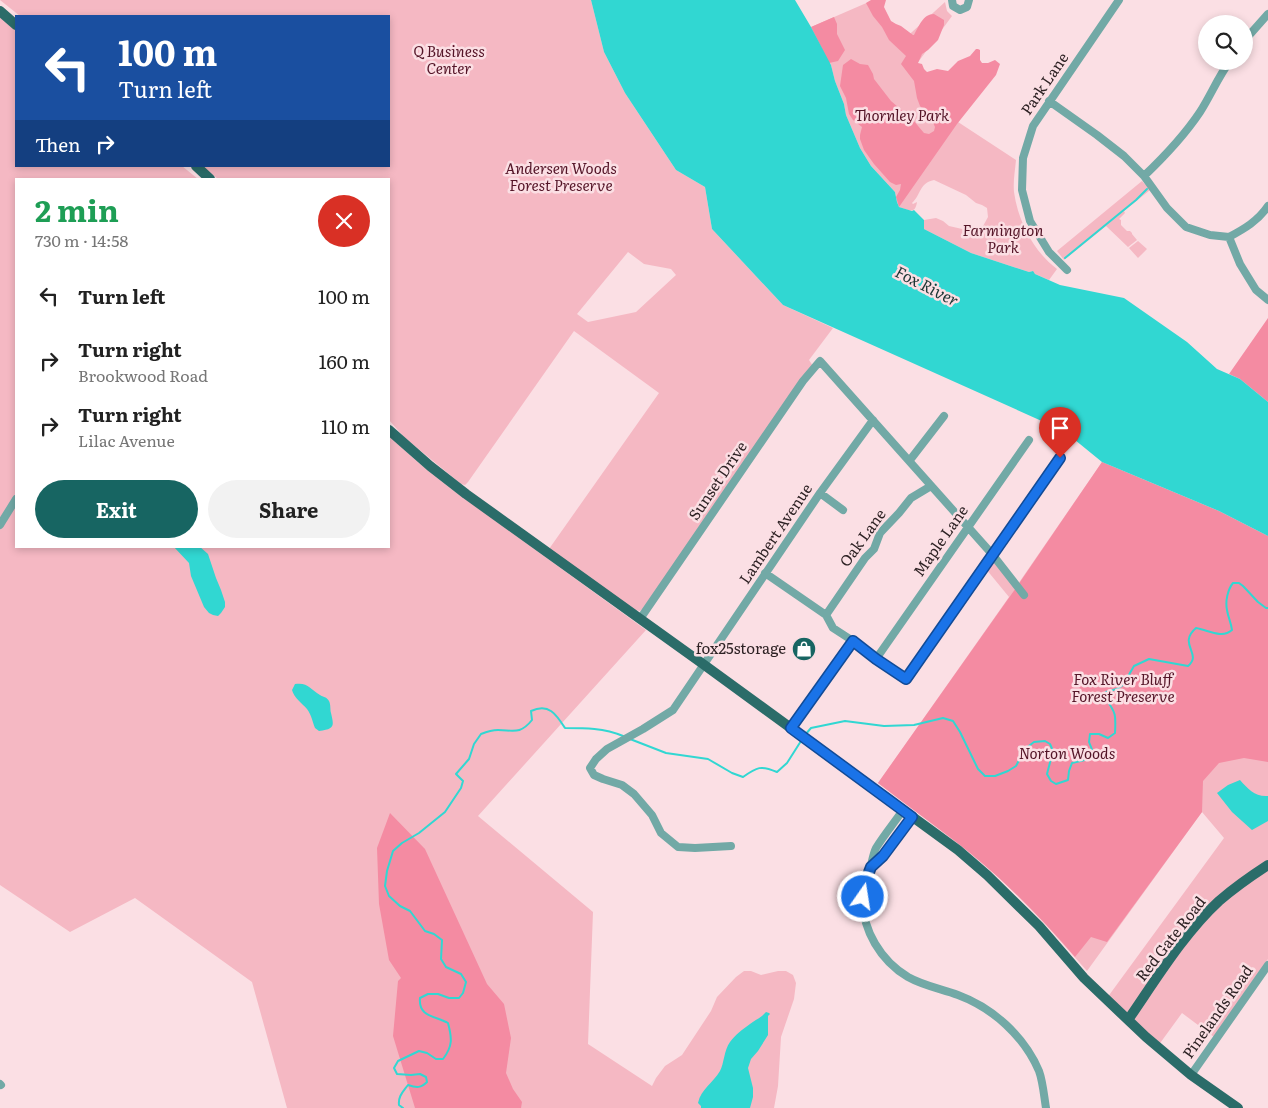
<!DOCTYPE html>
<html lang="en">
<head>
<meta charset="utf-8">
<style>
  body { margin:0; font-family:Literata,serif; background:#f2f2f2; color:#222; height:100vh; display:flex; flex-direction:column; font-size:19px; white-space:nowrap }
  * { box-sizing:border-box; margin:0 }
  p { font-size:16px; color:#767676 }
  .icon { flex:none; width:28px; height:28px; fill:none; stroke:currentColor; stroke-width:2; stroke-linecap:round; stroke-linejoin:round }
  .map { position:relative; flex:1; overflow:hidden }
  .side { position:absolute; left:15px; top:178px; width:375px; height:370px; display:flex; flex-direction:column; background:#fff; border-radius:0px; box-shadow:0 2px 8px #0003 }
  .side>* { flex:none }
  .banner { position:absolute; left:15px; top:15px; width:375px; height:152px; border-radius:0px; box-shadow:0 2px 8px #0003; background:#1a4fa0; color:#fff; overflow:hidden }
  .tools { position:absolute; left:1198px; top:15px; display:grid; gap:10px }
  .tools a { display:grid; place-items:center; width:55px; height:55px; border-radius:50%; background:#fff; box-shadow:0 2px 8px #0003; font-size:25px }
  .pin { position:absolute; display:grid; place-items:center; width:42px; height:42px; color:#fff; margin:-51px -21px; border-radius:50% 50% 50% 0; rotate:-45deg; box-shadow:0 0 5px #0007 }
  .pin .icon { rotate:45deg }
  .me { position:absolute; width:55px; margin:-28px; rotate:13deg; stroke-linejoin:round; filter:drop-shadow(0 0 4px #0008) }
  .turn { display:flex; align-items:center; gap:18px; height:105px; padding:0 20px; font-size:22px }
  .turn .icon { width:65px; height:65px; stroke-width:2.5 }
  .turn b { display:block; font-size:35px; line-height:42px }
  .then { display:flex; align-items:center; height:48px; padding:0 20px; background:#0003; gap:10px; font-size:19px }
  .round { display:grid; place-items:center; flex:none; width:52px; height:52px; border-radius:26px; background:#f2f2f2 }
  .overview { display:flex; align-items:center; justify-content:space-between; height:85px; padding:0 20px }
  h1 { font-size:30px; font-weight:700; line-height:38px; color:#1e9e55 }
  .action { display:flex; gap:10px; margin-top:auto; padding:10px 20px }
  .action a { flex:1; height:58px; border-radius:30px; background:#176562; color:#fff; font-size:20px; font-weight:700; line-height:58px; text-align:center }
  .action a+a { background:#f2f2f2; color:#222 }
  ul { padding:0; list-style:none }
  li { display:flex; align-items:center; gap:15px; height:65px; padding:0 20px }
  li div { flex:1 }
  li b { display:block; font-size:19px }
  li em { font-style:normal }
  .map>svg:first-child { display:block }
  .green { fill:#f5b8c3; fill-rule:evenodd }
  .forest { fill:#f48ba2 }
  .water { fill:#31d7d2 }
  .lines { fill:none; stroke-linecap:round; stroke-linejoin:round }
  .stream { stroke:#31d7d2; stroke-width:2 }
  .minor { stroke:#72a9a6; stroke-width:8 }
  .major { stroke:#2b6c69; stroke-width:10 }
  .route-casing { stroke:#114b97; stroke-width:12 }
  .route { stroke:#1a73e8; stroke-width:9 }
  .labels { text-anchor:middle; stroke-width:5; stroke-linejoin:round; paint-order:stroke }
  .park-label { font-size:15px; font-style:italic; fill:#541427; stroke:#fbdfe4 }
  .street-label { font-size:15px; fill:#2e2224; stroke:#fbdfe4 }
  .poi-label { font-size:15px; fill:#2e2224; stroke:#fbdfe4; text-anchor:end }
  .water-label { font-size:16px; font-style:italic; fill:#1c3635; stroke:#fbdfe4 }
</style>
</head>
<body>
<div class="map">
<svg width="1268" height="1108" viewBox="0 0 1268 1108">
  <rect width="100%" height="100%" fill="#fbdfe4"/>
  <!-- green -->
  <path class="green" d="M0,0H591L604,52L625,93L676,170L705,187L712,229L783,305L833,328L809,360L813,366L644,608L640,611L635,610L549,549L659,393L574,331L468,482L465,485L461,484L404,437L389,420V179H218L202,166H389V16H20ZM628,252L644,264L671,269L676,275L636,312L588,322L577,314Z
    M871,1L901,42L945,2L947,11L952,16L916,65L958,122L1016,160C1015,171 1013,181 1014,192C1018,221 1033,251 1057,269L1049,280L1035,274L1032,271L1029,272L971,253L924,229V220L936,218L943,221L949,226L971,231H978L982,228L988,217L987,208L982,205L976,203L966,195L934,180C919,183 921,195 912,203L913,204L917,202C915,215 909,210 899,207L897,202L895,192L871,166L860,148L846,115L844,104L835,81L831,65L811,27Z
    M0,17L16,31V166H182L198,179H16V546H389V434C407,454 428,471 450,488L646,630L478,816L593,912L588,1044L652,1086L656,1078L665,1066L682,1055L711,1011L717,997L736,977L744,971H751L761,975L778,971H786L793,975L796,983L794,999L781,1037L778,1086L774,1108H287L252,982L135,898L70,932L0,885Z
    M1142,181L1150,190L1124,211L1125,213L1119,219L1121,220V225L1127,231H1130L1132,233V234L1137,240L1128,247L1106,226L1064,260L1057,251Z
    M1138,241L1147,249L1138,258L1129,248Z
    M1102,462L1268,536V959L1214,1037L1182,1013L1158,1046L1107,998L1224,838L1202,812L1087,971C1058,938 1030,906 998,877C960,843 918,814 878,783L1009,597L986,569L996,556L1018,584Z"/>
  <!-- forest -->
  <path class="forest" d="M871,0H886L884,7L891,21L896,24L901,26L913,35H914C919,26 923,14 934,14L944,20V25L938,40L928,50L922,54L918,63L922,64L924,69L927,72L937,69L948,71L958,61L970,56L976,49H978L980,50V60L982,63H988L995,60L1000,64L996,75L957,124L899,207L896,197L900,190L901,184L896,185L890,182L874,164L864,150L860,139V135L862,127L853,120L849,114L846,98L840,86L843,65L851,59L860,64L868,65L873,74L874,79L891,101L913,120L924,133L929,134L934,131L935,127L931,118L920,106L917,98L914,81L901,64L906,56L889,40L882,27L873,16L866,3Z
    M834,17L837,24V34L845,50L838,61L829,63L811,27Z
    M1268,318V402L1240,379L1229,374Z
    M1102,462L1219,511L1268,536V762L1244,758L1219,763L1203,781L1202,812L1107,942L1091,937L1075,957C1051,929 1025,902 998,877C961,843 918,814 878,783L1018,585Z
    M390,813L425,849L487,984L504,1004L511,1038L506,1073L513,1089L522,1102L521,1108H415L393,1036L398,981L401,978L389,960L379,904L377,848Z"/>
  <!-- water -->
  <path class="water" d="M591,0H795L811,27L831,65L835,81L844,104L846,115L860,148L871,166L895,192L897,202L899,207L912,211L914,210L924,220V229L971,253L1029,272L1033,271L1035,274L1060,285L1124,298L1187,342L1217,369L1240,379L1268,402V536L1219,511L1102,462L1064,431L783,305L712,229L705,187L676,170L625,93L604,52Z
    M173,546H199L208,554L216,578L221,590L225,602V607L221,613L218,616L213,615L209,613L204,607L191,576L189,563Z
    M295,684C308,682 310,689 320,695C323,697 327,697 329,701C331,705 330,710 331,713C334,726 335,729 319,731L315,728C312,721 312,716 307,709C302,703 294,698 292,690Z
    M1240,780C1248,789 1255,797 1268,796V821L1252,830L1232,812L1217,793L1228,785Z
    M766,1012L769,1013L770,1014L768,1016V1035L758,1051L751,1059L748,1068L753,1088V1097L750,1108H701V1106L698,1103C701,1089 713,1083 720,1071C724,1064 724,1050 730,1042C735,1035 743,1029 750,1024C755,1020 761,1018 766,1012Z"/>
  <g class="lines">
    <!-- stream -->
    <path class="stream" d="M1065,258L1136,200L1147,189
      M805,735L811,728L845,721L884,726L914,725L943,718L953,721L960,732L978,769L985,776H995L1008,771L1016,766L1025,749L1034,742L1045,741L1050,744L1053,751L1047,774L1051,781L1056,784L1068,780L1069,771L1072,763L1089,759L1093,752L1089,742L1090,734H1099L1108,738L1115,733C1116,715 1116,713 1106,699V692L1117,689L1123,685L1134,666L1149,659L1188,666C1203,654 1177,644 1196,628C1208,630 1222,639 1232,630C1231,622 1228,617 1227,610C1225,601 1228,589 1233,583H1239L1243,586L1258,602L1266,608H1268
      M630,739L666,753L708,759L732,773L743,777C757,767 761,765 777,772L787,763L801,741
      M403,1108L399,1105C398,1096 403,1092 408,1085C417,1088 421,1088 427,1082L426,1077L420,1074L411,1075L397,1074L394,1068L398,1061L419,1051L427,1053L436,1059H443C453,1046 452,1038 448,1023C436,1016 418,1017 420,998L428,994H438L449,998H459L463,993L466,982L461,974L446,967L441,959L442,940L434,934L425,931L410,911L400,906L389,896L385,886L387,871L393,851L402,843L419,833L445,812L461,788L463,781L456,774L469,759L474,744L481,734C486,732 492,730 498,730C513,730 520,735 532,720L531,711C549,703 556,714 565,728C585,728 604,728 623,736"/>
    <!-- minor -->
    <path class="minor" d="M952,0L953,6L960,10L967,7L969,0
      M1244,41L1268,14
      M1049,101L1097,135L1124,156L1144,176L1167,208L1186,227L1210,235L1229,237
      M1144,176C1165,156 1184,136 1200,112C1211,95 1218,77 1230,61
      M1229,237L1240,264L1256,290L1268,300
      M1229,237C1244,229 1258,221 1268,206
      M1067,270L1049,252L1030,221L1022,190L1023,158L1033,126L1119,0
      M910,460L944,416
      M820,493L843,510
      M0,525L16,499
      M765,573L826,615L833,628L853,641L876,659L905,679L1060,458
      M826,615L865,558L874,549L880,533L899,513L911,498L931,486
      M640,619L803,381L820,361L992,554L1024,595
      M876,659L1029,440
      M791,728L853,641
      M903,810C894,823 884,835 876,848C873,854 872,862 870,869C867,879 863,888 863,899C862,930 881,961 908,977C924,986 942,989 958,995C993,1008 1024,1036 1039,1071C1043,1082 1044,1096 1046,1108
      M731,846L695,848L678,847L661,833L652,815L634,794L622,785L603,779L594,775L590,768L596,759L607,749L643,729L673,710L820,493L873,420
      M871,867L883,856L912,817
      M1191,1075L1268,965
      M0,1084L1,1085"/>
    <!-- major -->
    <path class="major" d="M0,11L16,25
      M196,166L210,179
      M389,430L430,466L466,494L703,664L958,850L987,875L1039,926L1084,978L1146,1037L1191,1075L1238,1108
      M1128,1020C1155,981 1184,933 1219,901C1234,888 1251,876 1268,865"/>
  </g>
  <g class="lines">
    <!-- route casing -->
    <g class="route-casing">
      <path id="route" d="M863,897L866,880L871,867L883,856L912,817L791,728L853,641L876,659L906,679L1060,458"/>
    </g>
    <!-- route -->
    <use href="#route" class="route"/>
  </g>
  <!-- icons -->
  <defs>
    <g id="shop-disc" transform="scale(1.25)"><circle r="9.5" fill="#176562" stroke="#fbdfe4"/><path d="M-5-2.5h2.3a2.7 3.5 0 0 1 5.4 0H5L5.5 6h-11ZM-1.5-2.5h3a1.5 2.3 0 0 0-3 0Z" fill="#fff"/></g>
  </defs>
  <g fill-rule="evenodd">
    <use href="#shop-disc" x="804" y="649"/>
  </g>
  <g class="labels">
    <!-- park labels -->
    <g class="park-label">
      <text x="449" y="57">Q Business<tspan x="449" dy="17">Center</tspan></text>
      <text x="902" y="121">Thornley Park</text>
      <text x="561" y="174">Andersen Woods<tspan x="561" dy="17">Forest Preserve</tspan></text>
      <text x="1003" y="236">Farmington<tspan x="1003" dy="17">Park</tspan></text>
      <text x="1123" y="685">Fox River Bluff<tspan x="1123" dy="17">Forest Preserve</tspan></text>
      <text x="1067" y="759">Norton Woods</text>
    </g>
    <!-- street labels -->
    <g class="street-label">
      <text transform="translate(1045 84) rotate(-56)" y="5">Park Lane</text>
      <text transform="translate(718 481) rotate(-56)" y="5">Sunset Drive</text>
      <text transform="translate(776 534) rotate(-56)" y="5">Lambert Avenue</text>
      <text transform="translate(863 538) rotate(-54)" y="5">Oak Lane</text>
      <text transform="translate(941 541) rotate(-55)" y="5">Maple Lane</text>
      <text transform="translate(1171 939) rotate(-52)" y="5">Red Gate Road</text>
      <text transform="translate(1218 1012) rotate(-55)" y="5">Pinelands Road</text>
    </g>
    <!-- poi labels -->
    <g class="poi-label">
      <text x="786" y="654">fox25storage</text>
    </g>
    <!-- water labels -->
    <g class="water-label">
      <text transform="translate(927 286) rotate(27)" y="6">Fox River</text>
    </g>
  </g>
</svg>
<div class="tools">
<a><svg class="icon" aria-label="search" viewBox="0 0 24 24"><circle cx="10" cy="10" r="6"/><path d="M15 15l6 6"/></svg></a>
</div>
<div class="pin" style="left:1060px;top:458px;background:#d93025"><svg class="icon" aria-label="arrive" viewBox="0 0 24 24"><path d="M6 21V4h12l-3 4 3 4H6"/></svg></div>
<svg class="me" style="left:863px;top:897px" viewBox="-20 -20 40 40"><circle r="17" fill="#1a73e8" stroke="#fff" stroke-width="3"/><path d="M0-11L8 9 0 5-8 9z" fill="#fff"/></svg>
<div class="banner">
<div class="turn"><svg class="icon" aria-label="left" viewBox="0 0 24 24"><path d="M17 20v-9H6M10 6l-5 5 5 5"/></svg><div><b>100 m</b>Turn left</div></div>
<div class="then">Then<svg class="icon" aria-label="right" viewBox="0 0 24 24"><path d="M7 20v-9h11M14 6l5 5-5 5"/></svg></div>
</div>
<section class="side">
<div class="overview"><div><h1>2 min</h1><p>730 m · 14:58</p></div><a class="round" style="background:#d93025;color:#fff"><svg class="icon" aria-label="close" viewBox="0 0 24 24"><path d="M6 6l12 12M18 6L6 18"/></svg></a></div>
<ul>
<li><svg class="icon" aria-label="left" viewBox="0 0 24 24"><path d="M17 20v-9H6M10 6l-5 5 5 5"/></svg><div><b>Turn left</b></div><em>100 m</em></li>
<li><svg class="icon" aria-label="right" viewBox="0 0 24 24"><path d="M7 20v-9h11M14 6l5 5-5 5"/></svg><div><b>Turn right</b><p>Brookwood Road</p></div><em>160 m</em></li>
<li><svg class="icon" aria-label="right" viewBox="0 0 24 24"><path d="M7 20v-9h11M14 6l5 5-5 5"/></svg><div><b>Turn right</b><p>Lilac Avenue</p></div><em>110 m</em></li>
</ul>
<div class="action"><a>Exit</a><a>Share</a></div>
</section>
</div>
</body>
</html>
